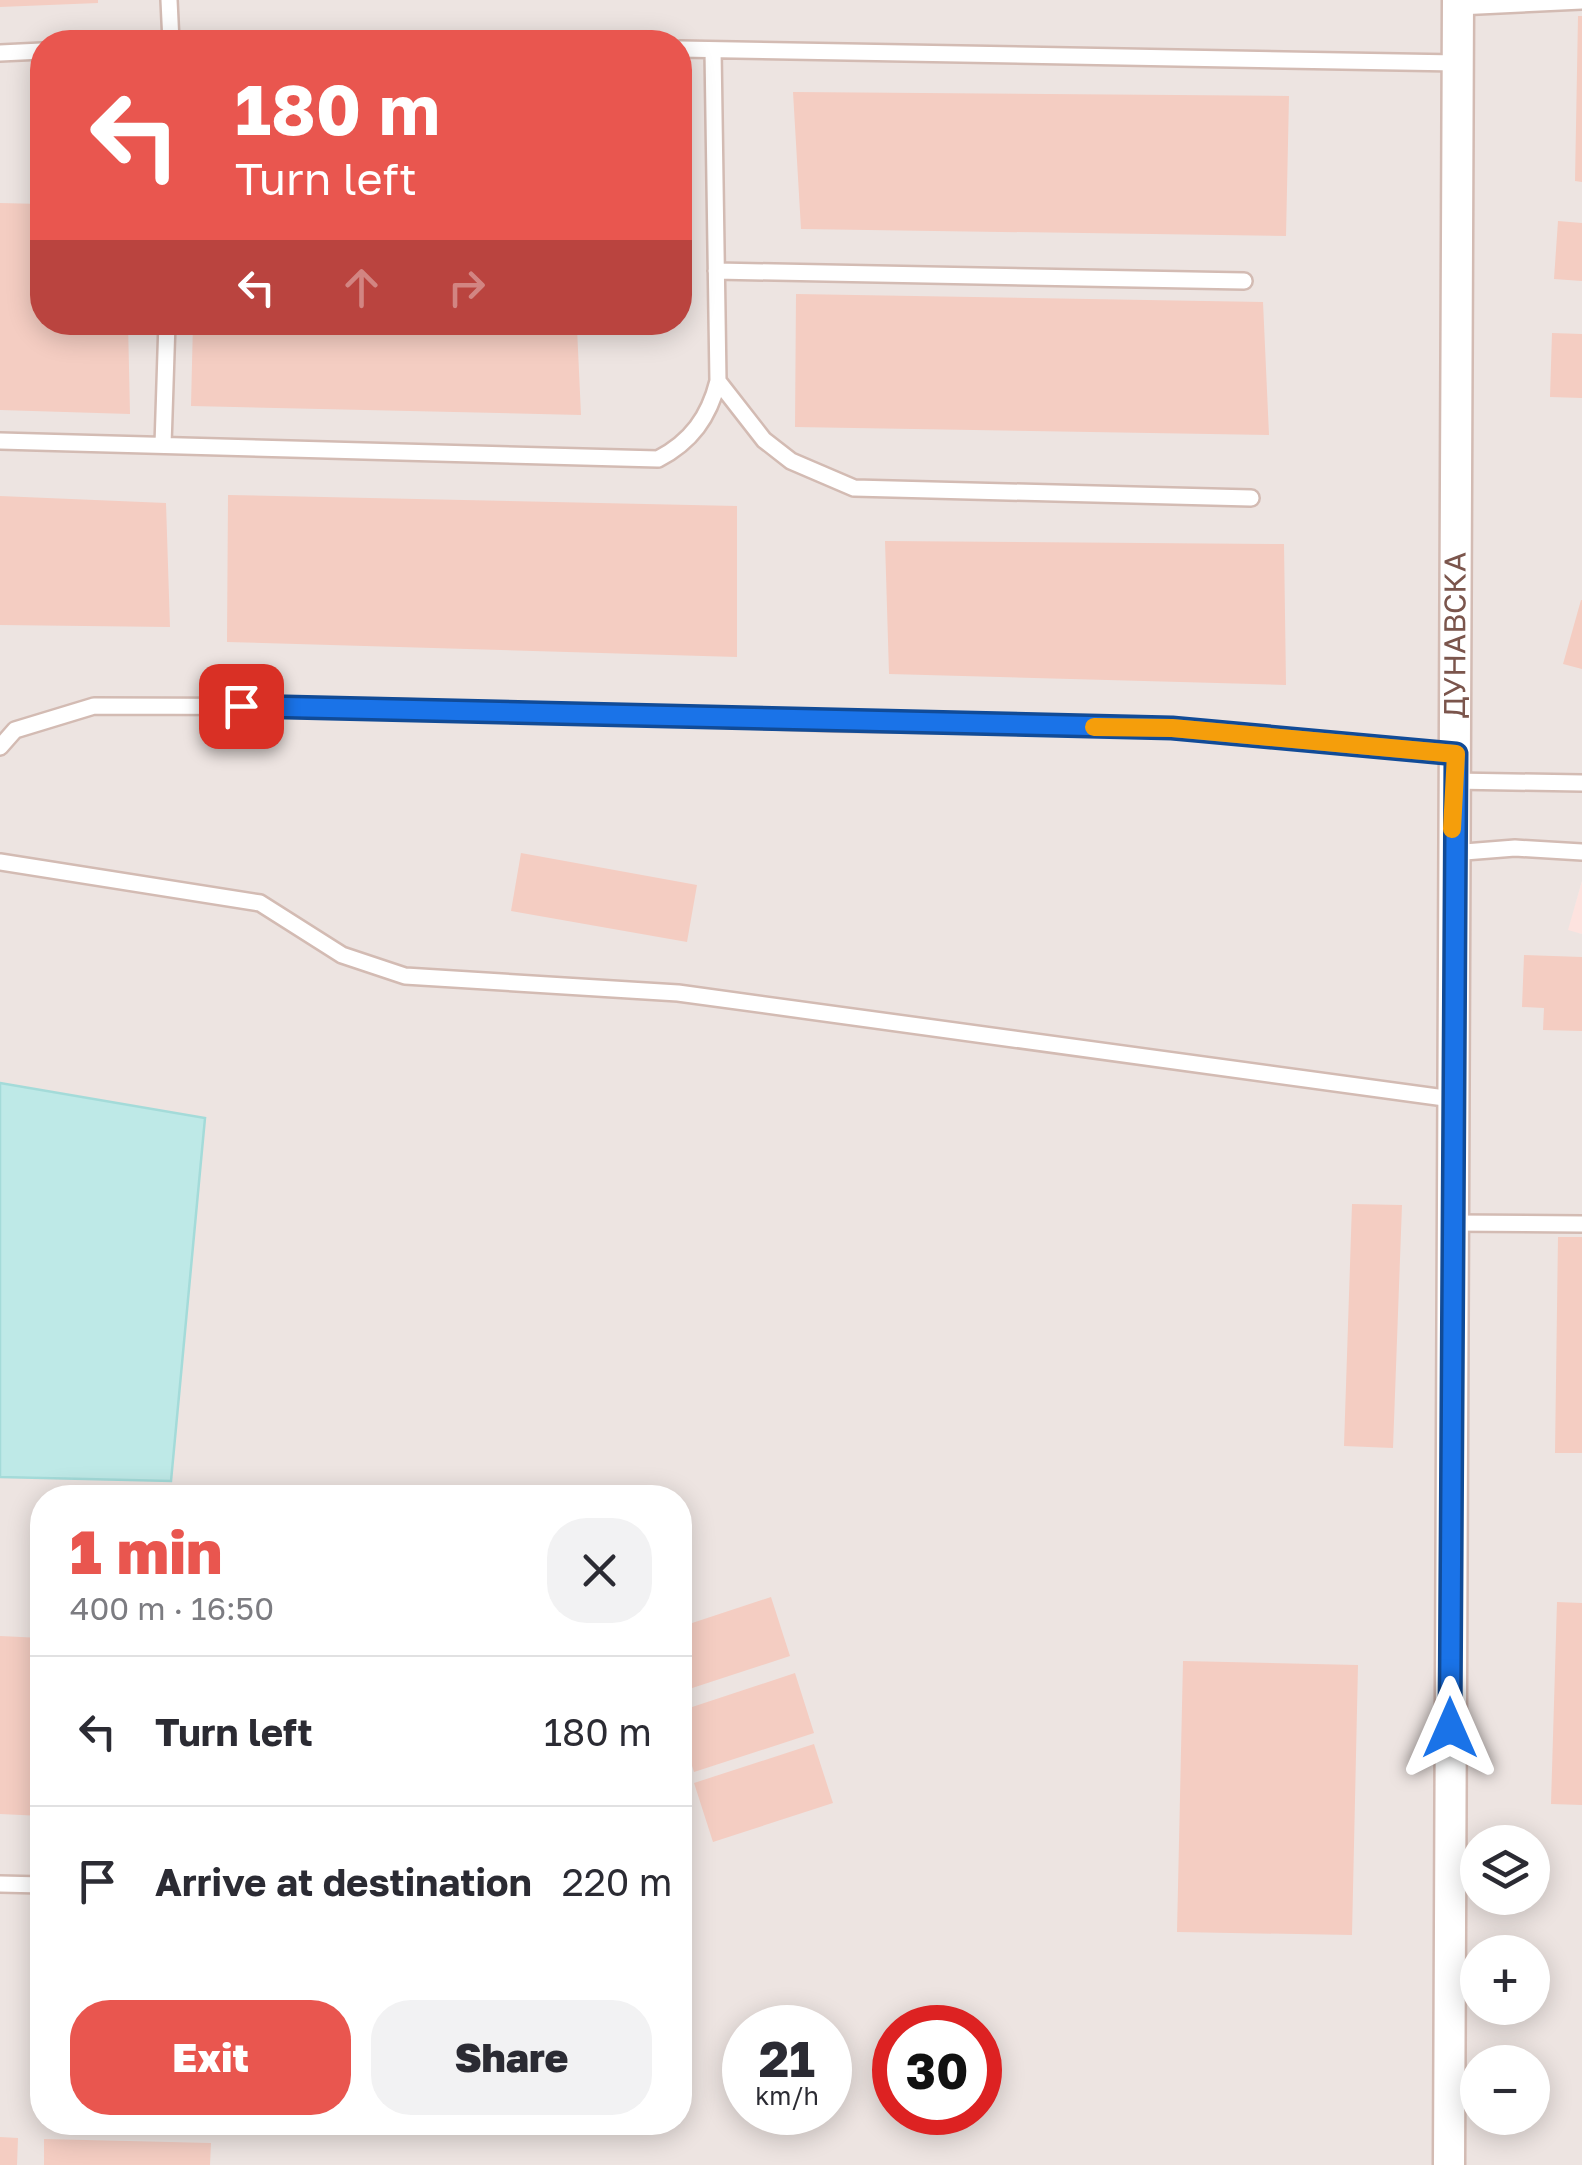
<!DOCTYPE html>
<html lang="en">
<head>
<meta charset="utf-8">
<style>
  body { margin:0; font-family:"Golos Text",sans-serif; background:#f2f2f3; color:#2b2b33; height:100vh; display:flex; flex-direction:column; font-size:38px; white-space:nowrap }
  * { box-sizing:border-box; margin:0 }
  p { font-size:32px; color:#7c7c81 }
  .icon { flex:none; width:55px; height:55px; fill:none; stroke:currentColor; stroke-width:2; stroke-linecap:round; stroke-linejoin:round }
  .map { position:relative; flex:1; overflow:hidden }
  .details { position:absolute; left:30px; top:1485px; width:662px; height:650px; display:flex; flex-direction:column; background:#fff; border-radius:40px; box-shadow:0 5px 25px #0003 }
  .details>* { flex:none }
  .top-card { position:absolute; left:30px; top:30px; width:662px; height:305px; border-radius:40px; box-shadow:0 5px 25px #0003; background:#e9564f; color:#fff; overflow:hidden }
  .buttons { position:absolute; left:1460px; top:1825px; display:grid; gap:20px }
  .buttons a { display:grid; place-items:center; width:90px; height:90px; border-radius:50%; background:#fff; box-shadow:0 5px 25px #0003; font-size:50px }
  .speed { position:absolute; left:722px; top:2005px; display:flex; gap:20px; font-size:50px; font-weight:700; text-align:center }
  .speed>* { display:grid; place-content:center; width:130px; height:130px; border-radius:50%; background:#fff; box-shadow:0 5px 25px #0003; line-height:1 }
  .speed small { font-size:25px; font-weight:400 }
  .speed .limit { border:15px solid #d22; background:#fff; color:#111 }
  .pin { position:absolute; display:grid; place-items:center; width:85px; height:85px; color:#fff; margin:-42px; border-radius:20px; box-shadow:0 5px 15px #0006 }
  .me { position:absolute; width:110px; margin:-55px; rotate:0deg; stroke-linejoin:round; filter:drop-shadow(0 0 8px #0008) }
  .turn { display:flex; align-items:center; gap:35px; height:210px; padding:0 40px; font-size:45px }
  .turn .icon { width:130px; height:130px; stroke-width:2.5 }
  .turn b { display:block; font-size:70px; line-height:85px }
  .lanes { display:flex; align-items:center; height:95px; padding:0 40px; background:#0003; justify-content:center; gap:50px; direction:ltr }
  .lanes .off { opacity:.35 }
  .round { display:grid; place-items:center; flex:none; width:105px; height:105px; border-radius:40px; background:#f2f2f3 }
  .overview { display:flex; align-items:center; justify-content:space-between; height:170px; padding:0 40px }
  h1 { font-size:60px; font-weight:800; line-height:75px; color:#e9564f }
  .button { display:flex; gap:20px; margin-top:auto; padding:20px 40px }
  .button a { flex:1; height:115px; border-radius:40px; background:#e9564f; color:#fff; font-size:40px; font-weight:800; line-height:115px; text-align:center }
  .button a+a { background:#f2f2f3; color:#2b2b33 }
  ul { padding:0; list-style:none }
  li { display:flex; align-items:center; gap:30px; height:150px; padding:0 40px; border-top:2px solid #e1e1e2 }
  li div { flex:1 }
  li b { display:block; font-size:38px }
  li em { font-style:normal }
  .map>svg:first-child { display:block }
  .commercial { fill:#fde3df }
  .industrial { fill:#ede4e1; fill-rule:evenodd }
  .water { fill:#bee9e7; stroke:#a4dbd9; stroke-width:2.5 }
  .building { fill:#f4cdc2 }
  .lines { fill:none; stroke-linecap:round; stroke-linejoin:round }
  .lane-casing { stroke:#d3bbb3; stroke-width:20 }
  .street-casing { stroke:#d3bbb3; stroke-width:35 }
  .lane { stroke:#fff; stroke-width:15 }
  .street { stroke:#fff; stroke-width:30 }
  .route-casing { stroke:#114b97; stroke-width:25 }
  .route { stroke:#1a73e8; stroke-width:18 }
  .slow { stroke:#f59e0b; stroke-width:18 }
  .labels { text-anchor:middle; stroke-width:8; stroke-linejoin:round; paint-order:stroke }
  .street-label { font-size:30px; fill:#7b554c; stroke:#fff8f3 }
</style>
</head>
<body>
<div class="map">
<svg width="1582" height="2165" viewBox="0 0 1582 2165">
  <rect width="100%" height="100%" fill="#fdf3ec"/>
  <!-- commercial -->
  <path class="commercial" d="M1582,881V934L1567,931Z"/>
  <!-- industrial -->
  <path class="industrial" d="M0,0H1582V881L1568,930L1582,934V2165H0ZM42,42H680V322H42ZM42,1498H680V2122H42ZM1478,1842H1532V1898H1478ZM1478,1952H1532V2008H1478ZM745,2028H830V2112H745ZM895,2028H980V2112H895ZM1478,2062H1532V2118H1478Z"/>
  <!-- water -->
  <path class="water" d="M0,1083L205,1118L171,1481L0,1477Z"/>
  <!-- building -->
  <path class="building" d="M0,0H98V3L0,7Z
    M1578,16H1582V182L1575,181Z
    M793,92L1289,96L1286,236L801,229Z
    M0,203L42,204V322H128L130,414L0,410Z
    M1558,221L1582,223V281L1554,279Z
    M796,294L1263,302L1269,435L795,427Z
    M193,322H494L577,328L581,415L191,406Z
    M1552,333L1582,334V398L1550,397Z
    M228,495L737,506V657L227,642Z
    M0,496L166,503L170,627L0,625Z
    M885,541L1284,544L1286,685L889,674Z
    M1581,600H1582V669L1563,664Z
    M521,853L697,885L687,942L511,911Z
    M1524,955L1582,957V1031L1543,1030L1544,1008L1522,1007Z
    M1352,1204L1402,1205L1393,1448L1344,1446Z
    M1558,1237H1582V1453H1555Z
    M771,1597L790,1656L680,1692V1627Z
    M1557,1602L1582,1603V1805L1551,1804Z
    M0,1636L42,1638V1816L0,1814Z
    M1183,1661L1358,1665L1352,1935L1177,1932Z
    M795,1673L814,1733L694,1772L680,1729V1711Z
    M814,1744L833,1803L713,1842L694,1783Z
    M0,2137L18,2138L17,2165H0Z
    M44,2139L211,2143L210,2165H44Z"/>
  <g class="lines">
    <!-- lane casing -->
    <g class="lane-casing">
      <path id="lane" d="M169,0L171,42
        M1458,7L1582,1
        M680,49L1457,63
        M0,53L42,51
        M716,271L1244,281
        M718,381L764,440L791,461L854,488L1251,498
        M0,441L658,459C691,442 709,417 718,381L713,50
        M163,445L167,322
        M0,747L15,730L94,706L389,707L835,723L1172,728L1456,755
        M1453,781L1582,783
        M1452,853L1515,848L1582,852
        M0,862L260,903L342,955L405,976L678,993L1452,1099
        M1451,1223L1582,1224
        M0,1884L42,1885"/>
    </g>
    <!-- street casing -->
    <g class="street-casing">
      <g id="street">
        <path id="s1" d="M1449,2165L1458,0"/>
      </g>
    </g>
    <!-- lane -->
    <use href="#lane" class="lane"/>
    <!-- street -->
    <use href="#street" class="street"/>
  </g>
  <g class="lines">
    <!-- route casing -->
    <g class="route-casing">
      <path id="route" d="M241,706L1172,728L1456,754L1450,1728"/>
    </g>
    <!-- route -->
    <use href="#route" class="route"/>
    <!-- slow -->
    <path class="slow" d="M1094,727L1172,728L1456,754L1452,829"/>
  </g>
  <g class="labels">
    <!-- street labels -->
    <g class="street-label">
      <text dy="10" stroke="none"><textPath href="#s1" startOffset="1530">ДУНАВСКА</textPath></text>
    </g>
  </g>
</svg>
<div class="buttons">
<a><svg class="icon" aria-label="layers" viewBox="0 0 24 24"><path d="M12 4l9 5-9 5-9-5zM3 14l9 5 9-5"/></svg></a>
<a>+</a>
<a>−</a>
</div>
<div class="speed"><div>21<small>km/h</small></div><div class="limit">30</div></div>
<div class="pin" style="left:241px;top:706px;background:#d93025"><svg class="icon" aria-label="arrive" viewBox="0 0 24 24"><path d="M6 21V4h12l-3 4 3 4H6"/></svg></div>
<svg class="me" style="left:1450px;top:1728px" viewBox="-20 -20 40 40"><path d="M0-17L14 15 0 8-14 15z" fill="#1a73e8" stroke="#fff" stroke-width="4"/></svg>
<div class="top-card">
<div class="turn"><svg class="icon" aria-label="left" viewBox="0 0 24 24"><path d="M17 20v-9H6M10 6l-5 5 5 5"/></svg><div><b>180 m</b>Turn left</div></div>
<div class="lanes"><svg class="icon" aria-label="left" viewBox="0 0 24 24"><path d="M17 20v-9H6M10 6l-5 5 5 5"/></svg><svg class="icon off" aria-label="ahead" viewBox="0 0 24 24"><path d="M12 20V5M6 11l6-6 6 6"/></svg><svg class="icon off" aria-label="right" viewBox="0 0 24 24"><path d="M7 20v-9h11M14 6l5 5-5 5"/></svg></div>
</div>
<section class="details">
<div class="overview"><div><h1>1 min</h1><p>400 m · 16:50</p></div><a class="round"><svg class="icon" aria-label="close" viewBox="0 0 24 24"><path d="M6 6l12 12M18 6L6 18"/></svg></a></div>
<ul>
<li><svg class="icon" aria-label="left" viewBox="0 0 24 24"><path d="M17 20v-9H6M10 6l-5 5 5 5"/></svg><div><b>Turn left</b></div><em>180 m</em></li>
<li><svg class="icon" aria-label="arrive" viewBox="0 0 24 24"><path d="M6 21V4h12l-3 4 3 4H6"/></svg><div><b>Arrive at destination</b></div><em>220 m</em></li>
</ul>
<div class="button"><a>Exit</a><a>Share</a></div>
</section>
</div>
</body>
</html>
